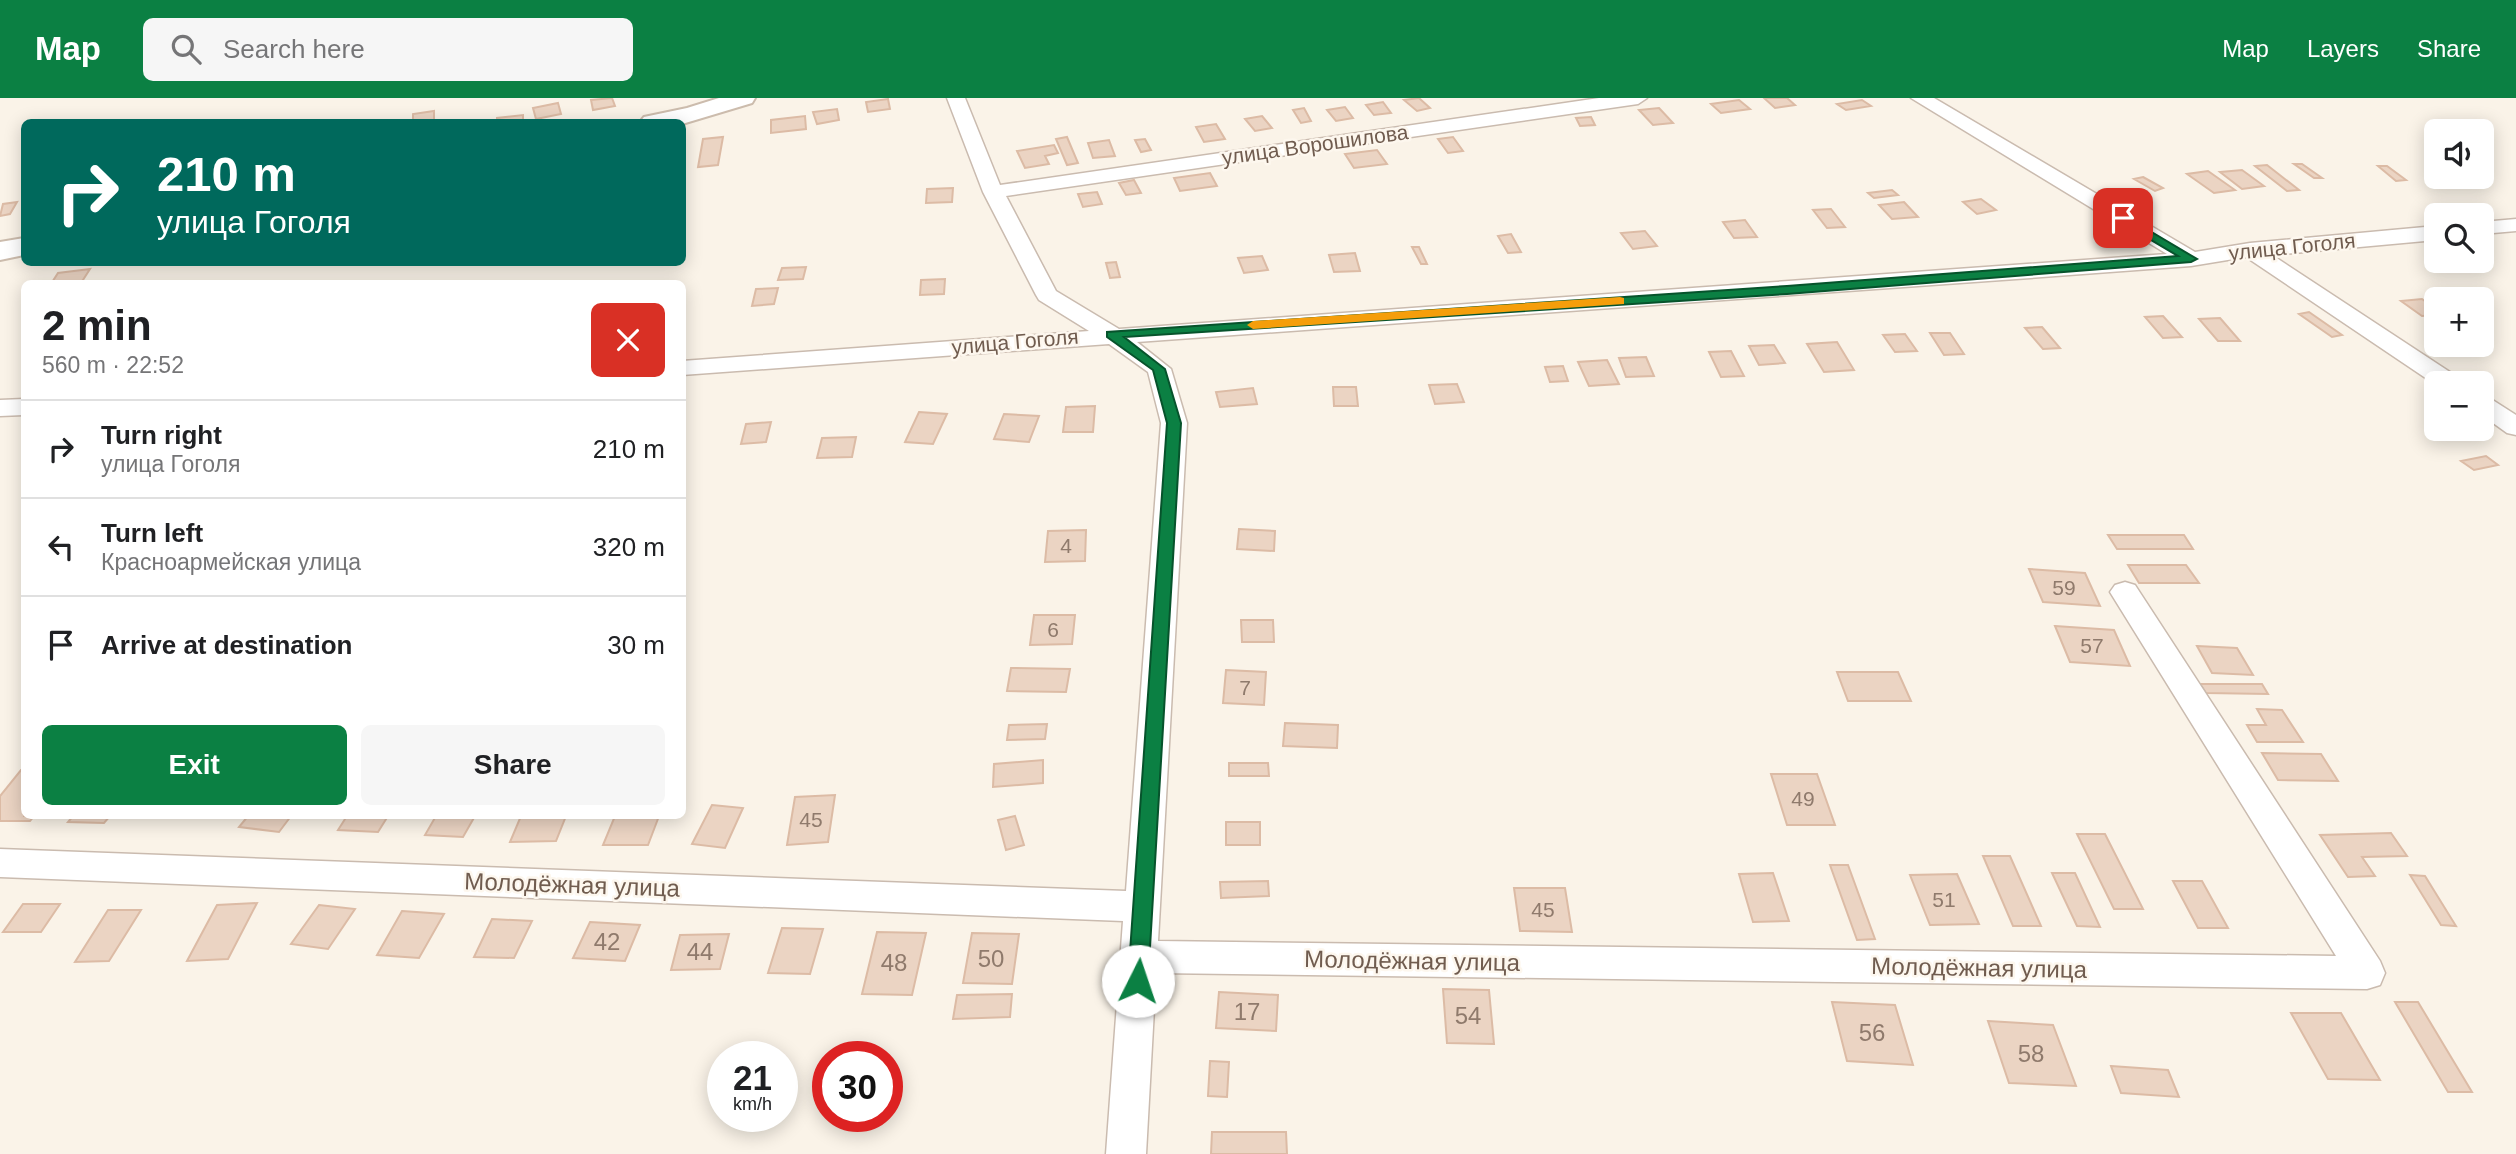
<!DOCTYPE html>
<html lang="en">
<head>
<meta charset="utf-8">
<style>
  body { margin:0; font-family:Helvetica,sans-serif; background:#f6f6f6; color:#202124; height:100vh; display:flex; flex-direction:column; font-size:26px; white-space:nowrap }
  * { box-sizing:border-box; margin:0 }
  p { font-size:23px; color:#757577 }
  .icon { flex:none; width:38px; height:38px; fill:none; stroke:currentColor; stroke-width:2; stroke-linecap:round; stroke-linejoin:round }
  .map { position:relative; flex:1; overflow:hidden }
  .sheet { position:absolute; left:21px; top:182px; width:665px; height:539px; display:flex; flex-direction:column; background:#fff; border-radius:10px; box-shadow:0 4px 18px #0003 }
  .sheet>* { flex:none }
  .top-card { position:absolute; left:21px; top:21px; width:665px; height:147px; border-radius:10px; box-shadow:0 4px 18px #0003; background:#00695c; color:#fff; overflow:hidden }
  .fabs { position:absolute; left:2424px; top:21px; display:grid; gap:14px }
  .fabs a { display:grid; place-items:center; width:70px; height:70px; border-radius:10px; background:#fff; box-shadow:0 4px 18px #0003; font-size:35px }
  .speed { position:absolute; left:707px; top:943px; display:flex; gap:14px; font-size:35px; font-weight:700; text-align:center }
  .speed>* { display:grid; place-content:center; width:91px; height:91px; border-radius:50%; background:#fff; box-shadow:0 4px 18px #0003; line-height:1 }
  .speed small { font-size:18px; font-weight:400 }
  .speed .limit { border:10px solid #d22; background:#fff; color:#111 }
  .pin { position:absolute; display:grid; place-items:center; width:60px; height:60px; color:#fff; margin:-30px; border-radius:14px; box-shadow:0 4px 10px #0006 }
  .me { position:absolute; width:77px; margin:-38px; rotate:4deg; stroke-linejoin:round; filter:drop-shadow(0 0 5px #0008) }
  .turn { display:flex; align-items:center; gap:24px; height:147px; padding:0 21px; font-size:32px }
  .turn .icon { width:91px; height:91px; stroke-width:2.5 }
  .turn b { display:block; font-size:49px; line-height:60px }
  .round { display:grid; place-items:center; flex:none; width:74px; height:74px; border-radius:10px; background:#f6f6f6 }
  .summary { display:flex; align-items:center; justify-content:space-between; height:119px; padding:0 21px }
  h1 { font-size:42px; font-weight:700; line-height:52px }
  .primary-button { display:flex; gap:14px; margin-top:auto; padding:14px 21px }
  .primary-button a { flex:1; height:80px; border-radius:10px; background:#0b8043; color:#fff; font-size:28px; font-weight:700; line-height:80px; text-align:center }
  .primary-button a+a { background:#f6f6f6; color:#202124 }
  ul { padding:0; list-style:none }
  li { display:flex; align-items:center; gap:21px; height:98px; padding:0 21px; border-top:2px solid #e0e0e0 }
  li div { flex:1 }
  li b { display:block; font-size:26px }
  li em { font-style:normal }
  header { display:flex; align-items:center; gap:42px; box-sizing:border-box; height:98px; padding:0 35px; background:#0b8043; color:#fff }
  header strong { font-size:33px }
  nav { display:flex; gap:38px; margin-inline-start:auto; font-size:24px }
  .search { width:490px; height:63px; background:#f6f6f6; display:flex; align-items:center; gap:18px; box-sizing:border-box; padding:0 24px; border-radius:10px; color:#757577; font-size:26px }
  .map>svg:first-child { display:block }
  .building { fill:#ebd4c3; stroke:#dcbba5; stroke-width:2 }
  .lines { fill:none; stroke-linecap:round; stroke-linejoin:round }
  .street-casing { stroke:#cabbaf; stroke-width:3 }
  .secondary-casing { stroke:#ccbcad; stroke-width:4 }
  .street { fill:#fff; fill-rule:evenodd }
  .secondary { fill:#fff; fill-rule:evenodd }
  .route { fill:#0b8043; stroke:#07532c; stroke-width:2 }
  .slow { fill:#f59e0b }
  .labels { text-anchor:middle; stroke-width:5; stroke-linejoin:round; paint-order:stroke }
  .far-street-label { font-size:21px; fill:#705c4f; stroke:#fdf7ee }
  .number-label { font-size:21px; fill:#8f7a6c }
  .street-label { font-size:24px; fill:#705c4f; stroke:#fdf7ee }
  .near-number-label { font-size:24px; fill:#8f7a6c }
</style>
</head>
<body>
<header>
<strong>Map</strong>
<div class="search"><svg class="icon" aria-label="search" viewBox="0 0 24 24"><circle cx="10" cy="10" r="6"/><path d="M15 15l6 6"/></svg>Search here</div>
<nav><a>Map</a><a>Layers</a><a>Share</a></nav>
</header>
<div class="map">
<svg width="2516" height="1056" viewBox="0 0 2516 1056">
  <rect width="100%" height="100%" fill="#faf3e8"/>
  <!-- building -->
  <path class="building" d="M612,0L615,8L593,12L591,2Z
    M1419,0L1430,10L1417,13L1404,2Z
    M1764,0H1787L1795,7L1775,10Z
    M888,1L890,11L868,14L866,4Z
    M1739,2L1750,11L1721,15L1711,6Z
    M1862,2L1871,8L1846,12L1837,6Z
    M1383,4L1391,15L1374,17L1366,7Z
    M558,5L561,16L536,21L533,10Z
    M1345,9L1353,20L1336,23L1327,12Z
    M1304,10L1311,23L1301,25L1293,12Z
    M1659,10L1673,25L1653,27L1639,12Z
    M837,11L839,22L817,26L813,14Z
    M434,13V24H413V16Z
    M523,17V24H497V20Z
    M805,18L806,31L771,35V22Z
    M1262,18L1272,30L1255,33L1245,21Z
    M1591,19L1595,27L1580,28L1576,20Z
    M1216,26L1225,41L1204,44L1196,29Z
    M723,39L718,67L698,69L703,41Z
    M1067,39L1078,65L1067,67L1056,41Z
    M1453,39L1463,53L1448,55L1438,41Z
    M1145,41L1151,52L1141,54L1135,42Z
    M1109,42L1115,58L1093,60L1088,45Z
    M1054,47L1058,55L1045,58L1049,66L1025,70L1017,53Z
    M1377,52L1387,66L1354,70L1345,56Z
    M2294,66H2302L2322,80H2314Z
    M2267,67L2299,92L2287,93L2255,68Z
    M2378,68H2387L2406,82L2396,83Z
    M2242,72L2264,88L2242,91L2220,74Z
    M2208,73L2235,92L2214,95L2187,76Z
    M1210,75L1217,88L1180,93L1174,80Z
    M2143,79L2163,90L2155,93L2134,81Z
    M1134,82L1141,95L1126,97L1119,85Z
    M953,90L952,104L926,105L927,91Z
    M1892,92L1898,97L1874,100L1868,95Z
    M1097,94L1102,106L1083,109L1078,96Z
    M1981,101L1996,112L1977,116L1963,104Z
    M17,104L10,116L0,118L3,106Z
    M1904,104L1918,119L1892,121L1879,107Z
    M1831,111L1845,129L1827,130L1813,112Z
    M1745,122L1757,139L1734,140L1723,124Z
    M1645,133L1657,148L1633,151L1621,135Z
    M1511,136L1521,154L1508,155L1498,138Z
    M1412,149H1419L1427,166H1421Z
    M1355,155L1360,173L1334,174L1329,157Z
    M1262,158L1268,172L1244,175L1238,160Z
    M1116,164L1120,179L1110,180L1106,165Z
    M806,169L803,181L778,182L782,170Z
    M90,171L81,185L51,186L58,175Z
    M945,181L944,196L920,197L921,182Z
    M778,190L774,206L752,208L756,191Z
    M2467,194L2477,201H2450L2444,197Z
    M2422,201L2436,211V217L2422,218L2401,203Z
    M2309,214L2342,237L2332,239L2299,216Z
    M2163,218L2182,239L2163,240L2145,219Z
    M2220,220L2240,243H2218L2199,221Z
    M2042,229L2060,250L2043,251L2025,230Z
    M1930,235H1950L1964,256L1944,257Z
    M1905,236L1917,253L1895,254L1883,237Z
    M1837,244L1854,272L1824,274L1807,246Z
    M1774,247L1785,265L1759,267L1749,248Z
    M1731,253L1744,278L1721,279L1709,254Z
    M1646,259L1654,278L1626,279L1619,260Z
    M1607,262L1619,286L1589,288L1578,264Z
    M1563,268L1568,283L1550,284L1545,269Z
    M1457,286L1464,304L1435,306L1429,287Z
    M1333,289H1356L1358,308H1334Z
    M1253,290L1257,306L1220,309L1216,294Z
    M1095,308L1093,334H1063L1066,309Z
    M919,314L947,316L933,346L905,344Z
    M1004,316L1039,318L1029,344L994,341Z
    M771,324L766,344L741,346L746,326Z
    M856,339L852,359L817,360L822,340Z
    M2486,358L2498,367L2474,372L2461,363Z
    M1239,431L1275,433L1274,453L1237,451Z
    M1086,432L1085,463L1045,464L1048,433Z
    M2108,437H2184L2193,451H2117Z
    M2128,467H2186L2199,485H2139Z
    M2029,471L2085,475L2100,508L2043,504Z
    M1034,517H1075L1072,546L1030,547Z
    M1241,522H1273L1274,544H1242Z
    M2055,528L2114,532L2130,568L2070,564Z
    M2197,548L2237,550L2253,577L2212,575Z
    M1011,570L1070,571L1066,594L1007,593Z
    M1226,572L1266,574L1264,607L1223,605Z
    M1837,574H1898L1911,603H1848Z
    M2200,586H2262L2268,596L2206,595Z
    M2257,611L2282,612L2303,644H2257L2247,627H2266Z
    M1285,625L1338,627L1337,650L1283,648Z
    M1047,626L1045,641L1007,642L1009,627Z
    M2262,655L2321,656L2338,683L2278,682Z
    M1043,662V685L993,689L994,666Z
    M1229,665H1268L1269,678H1229Z
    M21,672H24V718H34L30,723H0V698Z
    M1771,676H1817L1835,727H1787Z
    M835,697L828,744L787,747L795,699Z
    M712,707L743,710L725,750L692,746Z
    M73,718H110L104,725L68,724Z
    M248,718H291L279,734L239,729Z
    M347,718H388L378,734L338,732Z
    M436,718H475L463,739L425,737Z
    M521,718H566L556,743L510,744Z
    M615,718H659L648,747H603Z
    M1015,718L1024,747L1006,752L998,722Z
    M1226,724H1260V747H1226Z
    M2391,735L2407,758L2362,759L2375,778L2348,779L2320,737Z
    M2077,736H2105L2143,811H2114Z
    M1983,758H2010L2041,828H2013Z
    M1830,767H1848L1875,841L1857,842Z
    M1773,775L1789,823L1753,824L1739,776Z
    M2052,775H2075L2100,829L2077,828Z
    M1957,776L1979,826L1930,827L1910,777Z
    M2410,777L2425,778L2456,828L2441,827Z
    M1268,783L1269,798L1221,800L1220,784Z
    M2173,783H2202L2228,830H2198Z
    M1514,790H1565L1572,834L1520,833Z
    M257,805L228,861L187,863L217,807Z
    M23,806H60L41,834H3Z
    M319,807L355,811L328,851L291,846Z
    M108,812H141L109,863L75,864Z
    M402,813L444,816L419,860L377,857Z
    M492,821L532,823L514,860L474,859Z
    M590,824L640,827L625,863L573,860Z
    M782,830L823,831L810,876L768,875Z
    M877,834L926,835L912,897L862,896Z
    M972,835L1019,836L1012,886L963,885Z
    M729,836L720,871L671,872L680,837Z
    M1443,891L1489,892L1494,946L1447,945Z
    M1219,894L1278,897L1276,933L1216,930Z
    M1012,896L1010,919L953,921L957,897Z
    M1832,904L1895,907L1913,967L1847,963Z
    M2395,904H2418L2472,994H2448Z
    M2291,915H2341L2380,982L2328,981Z
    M1988,923L2053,927L2076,988L2009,985Z
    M1210,963L1229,964L1227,999L1208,998Z
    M2111,968L2168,972L2179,999L2121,995Z
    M1212,1034H1286L1287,1056H1211Z"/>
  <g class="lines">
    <!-- street casing -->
    <g class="street-casing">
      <path id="street" d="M947,0H965L1000,87L1599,0H1647L1638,6L1006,98L1056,193L1119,231L2167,156L1911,0H1934L2195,154L2250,145L2436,128V142L2272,157L2459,280L2462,285L2436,287L2246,159L2191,168L2002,182L1137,244L1171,271L1187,325L1158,843L2336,858L2110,494L2115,487L2125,484L2135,487L2380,863L2385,875L2380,887L2367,891L1156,875L1146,1056H1106L1123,823L0,779V751L1126,793L1161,325L1148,274L1109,246L682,277V263L1089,233L1039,202L1036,197L983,94Z
        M2516,121V133L2482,136V124Z
        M2482,298L2491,301L2516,317V337L2507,335L2482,317Z
        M24,301V317L0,318V302Z"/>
    </g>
    <!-- secondary casing -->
    <g class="secondary-casing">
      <path id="secondary" d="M719,0H755L752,5L682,26L640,24L644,19L687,10Z
        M24,140V157L0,162V144Z"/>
    </g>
    <!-- street -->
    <use href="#street" class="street"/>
    <!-- secondary -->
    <use href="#secondary" class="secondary"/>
  </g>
  <!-- route -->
  <path class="route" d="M2123,117L2197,161L2191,164L1787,196L1124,239L1165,271L1181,325L1148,883L1145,890L1138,892L1131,890L1128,883L1167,325L1153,272L1107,239V234L1787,188L2178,158L2119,123L2118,120Z"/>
  <!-- slow -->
  <path class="slow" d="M1620,199L1624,200V206L1253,231L1247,227L1253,223Z"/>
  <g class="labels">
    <!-- far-street labels -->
    <g class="far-street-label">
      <text transform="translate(1315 47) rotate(-8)" y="7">улица Ворошилова</text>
      <text transform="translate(2292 149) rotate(-6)" y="7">улица Гоголя</text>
      <text transform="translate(1015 244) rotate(-5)" y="7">улица Гоголя</text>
    </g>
    <!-- number labels -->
    <g class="number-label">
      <text x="1066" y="455">4</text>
      <text x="2064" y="497">59</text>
      <text x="1053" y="539">6</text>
      <text x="2092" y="555">57</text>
      <text x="1245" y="597">7</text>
      <text x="1803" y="708">49</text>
      <text x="811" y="729">45</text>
      <text x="1944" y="809">51</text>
      <text x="1543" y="819">45</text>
    </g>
    <!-- street labels -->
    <g class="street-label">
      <text transform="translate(572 787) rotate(2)" y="8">Молодёжная улица</text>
      <text transform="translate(1412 863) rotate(1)" y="8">Молодёжная улица</text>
      <text transform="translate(1979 870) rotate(1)" y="8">Молодёжная улица</text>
    </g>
    <!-- near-number labels -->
    <g class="near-number-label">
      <text x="607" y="852">42</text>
      <text x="700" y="862">44</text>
      <text x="991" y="869">50</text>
      <text x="894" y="873">48</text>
      <text x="1247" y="922">17</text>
      <text x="1468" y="926">54</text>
      <text x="1872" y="943">56</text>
      <text x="2031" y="964">58</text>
    </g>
  </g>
</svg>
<div class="fabs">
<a><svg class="icon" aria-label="sound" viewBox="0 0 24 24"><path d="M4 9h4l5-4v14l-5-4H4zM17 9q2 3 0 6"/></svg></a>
<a><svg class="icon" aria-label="search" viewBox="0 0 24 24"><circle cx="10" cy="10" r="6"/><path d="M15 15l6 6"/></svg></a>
<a>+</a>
<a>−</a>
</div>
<div class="speed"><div>21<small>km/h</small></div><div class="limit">30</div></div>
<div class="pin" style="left:2123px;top:120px;background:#d93025"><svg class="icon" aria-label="arrive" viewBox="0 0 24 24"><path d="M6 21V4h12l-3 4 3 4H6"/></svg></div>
<svg class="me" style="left:1138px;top:883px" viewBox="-20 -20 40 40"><circle r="19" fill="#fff"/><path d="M0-13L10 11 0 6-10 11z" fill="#0b8043"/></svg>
<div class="top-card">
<div class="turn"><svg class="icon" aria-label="right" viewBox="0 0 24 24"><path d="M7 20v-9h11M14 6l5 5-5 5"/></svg><div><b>210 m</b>улица Гоголя</div></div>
</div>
<section class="sheet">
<div class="summary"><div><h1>2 min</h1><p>560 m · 22:52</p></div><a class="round" style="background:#d93025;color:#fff"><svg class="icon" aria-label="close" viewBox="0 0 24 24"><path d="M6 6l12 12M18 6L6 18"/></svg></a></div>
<ul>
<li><svg class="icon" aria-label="right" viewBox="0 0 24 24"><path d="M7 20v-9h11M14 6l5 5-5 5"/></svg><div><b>Turn right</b><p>улица Гоголя</p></div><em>210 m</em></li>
<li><svg class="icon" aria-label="left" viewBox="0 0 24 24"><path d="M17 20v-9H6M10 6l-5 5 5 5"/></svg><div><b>Turn left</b><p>Красноармейская улица</p></div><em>320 m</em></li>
<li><svg class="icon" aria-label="arrive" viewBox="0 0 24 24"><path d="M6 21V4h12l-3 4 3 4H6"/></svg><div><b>Arrive at destination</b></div><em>30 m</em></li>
</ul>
<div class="primary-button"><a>Exit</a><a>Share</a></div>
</section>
</div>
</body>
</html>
